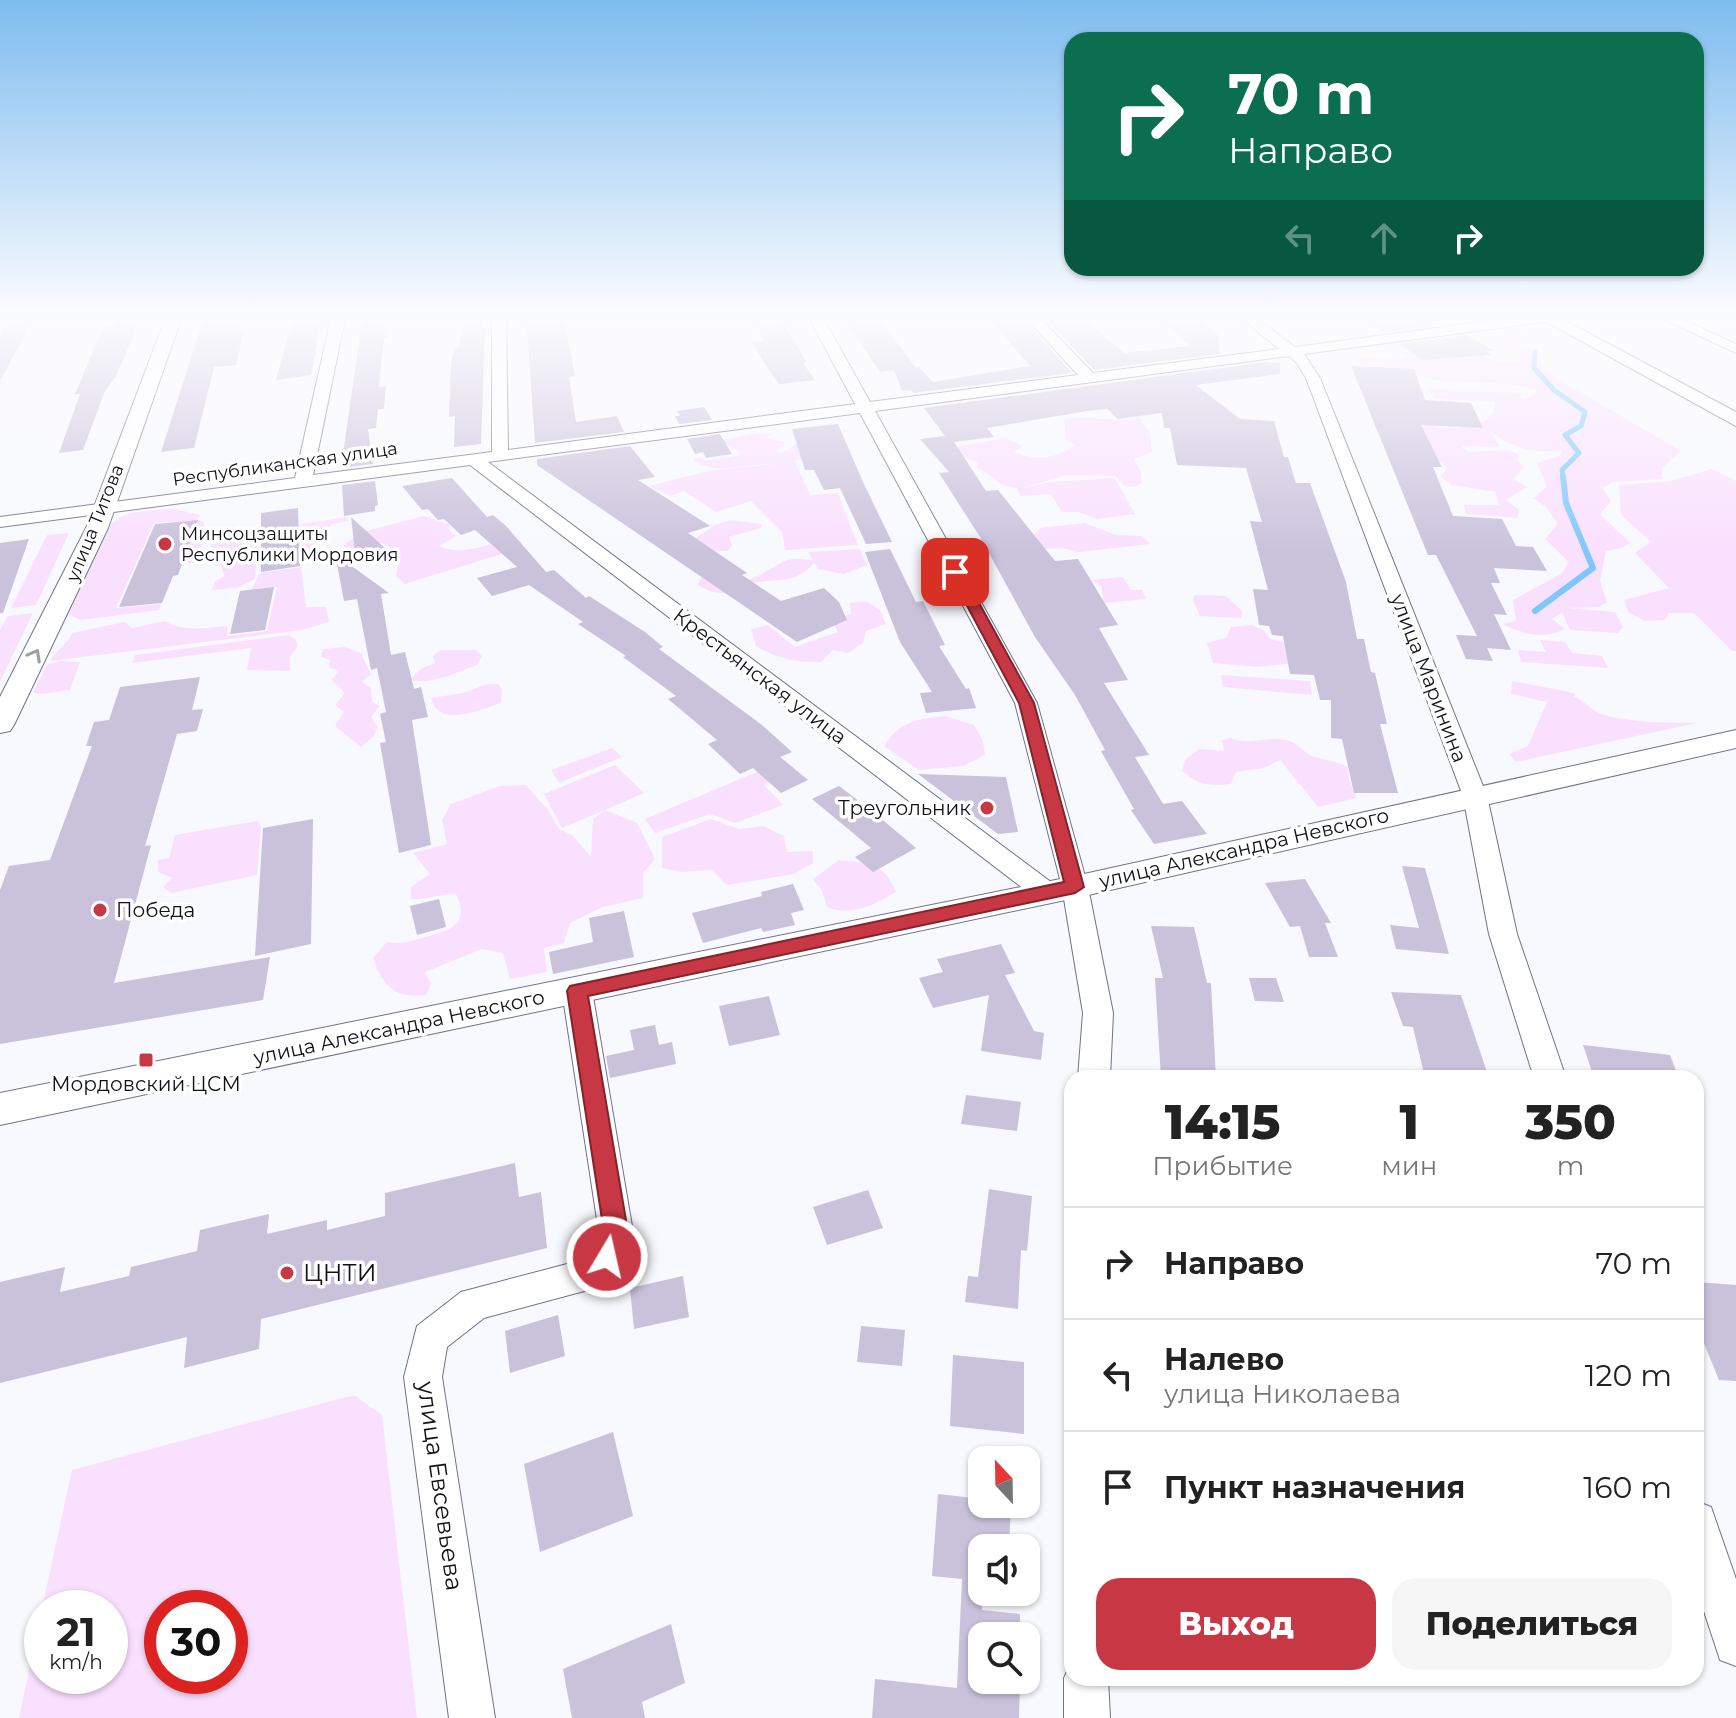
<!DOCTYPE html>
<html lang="ru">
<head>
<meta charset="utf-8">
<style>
  body { margin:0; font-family:Montserrat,sans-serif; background:#f6f6f6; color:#222; height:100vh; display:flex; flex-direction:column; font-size:30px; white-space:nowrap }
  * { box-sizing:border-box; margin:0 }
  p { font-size:26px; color:#767676 }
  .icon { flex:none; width:44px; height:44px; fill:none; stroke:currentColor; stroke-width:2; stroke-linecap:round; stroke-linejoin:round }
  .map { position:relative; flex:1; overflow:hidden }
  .sheet { position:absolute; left:1064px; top:1070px; width:640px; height:616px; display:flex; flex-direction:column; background:#fff; border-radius:24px; box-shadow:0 2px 6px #0004 }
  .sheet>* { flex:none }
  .hud { position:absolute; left:1064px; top:32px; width:640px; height:244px; border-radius:24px; box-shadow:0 2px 6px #0004; background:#0b6e4f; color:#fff; overflow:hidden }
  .needle { width:52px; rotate:338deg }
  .fabs { position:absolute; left:968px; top:1446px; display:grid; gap:16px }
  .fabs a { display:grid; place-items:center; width:72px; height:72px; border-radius:16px; background:#fff; box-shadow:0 2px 6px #0004; font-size:40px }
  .speed { position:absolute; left:24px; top:1590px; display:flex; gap:16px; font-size:40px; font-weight:700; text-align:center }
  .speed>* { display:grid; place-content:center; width:104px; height:104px; border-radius:50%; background:#fff; box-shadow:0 2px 6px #0004; line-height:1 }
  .speed small { font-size:20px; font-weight:400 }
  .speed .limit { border:12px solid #d22; background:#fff; color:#111 }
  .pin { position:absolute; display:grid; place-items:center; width:68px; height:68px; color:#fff; margin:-34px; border-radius:16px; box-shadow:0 4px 12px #0006 }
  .me { position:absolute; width:88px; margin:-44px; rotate:9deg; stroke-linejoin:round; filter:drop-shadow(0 0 6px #0008) }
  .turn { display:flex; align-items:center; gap:28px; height:168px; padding:0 32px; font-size:36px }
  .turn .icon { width:104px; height:104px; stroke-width:2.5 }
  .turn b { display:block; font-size:56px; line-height:68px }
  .lanes { display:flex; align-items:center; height:76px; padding:0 32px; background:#0003; justify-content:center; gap:40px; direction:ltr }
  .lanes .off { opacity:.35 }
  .eta { display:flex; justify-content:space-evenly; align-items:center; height:136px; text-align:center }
  .eta b { font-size:48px; font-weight:800; line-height:56px }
  .action { display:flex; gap:16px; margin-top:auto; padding:16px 32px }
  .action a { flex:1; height:92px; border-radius:24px; background:#c83844; color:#fff; font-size:32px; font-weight:800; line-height:92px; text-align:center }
  .action a+a { background:#f6f6f6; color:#222 }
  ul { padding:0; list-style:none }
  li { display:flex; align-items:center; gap:24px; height:112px; padding:0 32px; border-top:2px solid #e0e0e0 }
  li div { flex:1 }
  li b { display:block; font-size:30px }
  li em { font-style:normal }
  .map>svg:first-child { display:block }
  .green { fill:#fae0ff; fill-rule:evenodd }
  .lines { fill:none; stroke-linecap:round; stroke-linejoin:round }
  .stream-far1 { stroke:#7fc7fa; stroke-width:5 }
  .stream { stroke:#7fc7fa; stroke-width:6 }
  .building { fill:#cac1db }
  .minor-casing { stroke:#70728b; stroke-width:2 }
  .major-casing { stroke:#70728b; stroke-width:2 }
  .minor { fill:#fff; fill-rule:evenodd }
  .major { fill:#fff; fill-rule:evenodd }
  .oneway { stroke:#9fa0a3 }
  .route { fill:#c83844; stroke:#82242c; stroke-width:2 }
  .poi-dot { fill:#c83844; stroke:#fff; stroke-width:3 }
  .labels { text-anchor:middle; stroke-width:7; stroke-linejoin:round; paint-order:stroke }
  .far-street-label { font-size:18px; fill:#10111a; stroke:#fff }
  .far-poi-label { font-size:18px; fill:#10111a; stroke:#fff; text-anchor:start }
  .street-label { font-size:20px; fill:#10111a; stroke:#fff }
  .poi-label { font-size:20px; fill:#10111a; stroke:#fff; text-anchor:end }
  .near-poi-label { font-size:24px; fill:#10111a; stroke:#fff; text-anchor:start }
  .near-street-label { font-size:24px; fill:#10111a; stroke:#fff }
</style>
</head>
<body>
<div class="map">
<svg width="1736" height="1718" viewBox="0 0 1736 1718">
  <rect width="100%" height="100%" fill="#f8f9fe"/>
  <!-- green -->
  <path class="green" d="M1504,337L1525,345L1556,378L1681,451L1662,468V479L1612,482L1603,488L1611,502L1600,514L1630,543L1622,548L1606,551L1600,581L1607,602L1599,607L1567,608L1615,612L1623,627L1618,633L1570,630L1562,612L1552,619L1565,629C1543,640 1523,634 1502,624L1516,621L1513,600L1561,574L1569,562L1545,539L1558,524L1546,507L1533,498L1547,487L1537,463L1561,455V450C1533,454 1512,448 1490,431L1500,447L1461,446L1469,452L1508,450L1519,454L1517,461L1524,467L1514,479L1527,487L1506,500L1519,510L1517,518L1466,514L1464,505H1499L1495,492L1452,485L1440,476L1446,470L1443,462L1429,459L1406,425L1437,420L1439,426L1433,427L1462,428L1458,419L1483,422L1494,413L1495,401L1434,399L1429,389L1518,393L1523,399L1532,396L1537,390L1509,384L1438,381L1381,366L1362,365L1355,359C1372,355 1397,362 1407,358L1390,345C1417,341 1459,330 1484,344L1474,348C1486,360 1508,368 1523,359L1516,350L1502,344Z
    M1133,409L1150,433L1152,452L1133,459L1141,472L1142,483L1134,487L1125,486L1115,476L1067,475L1022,488L1050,482L1115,478L1135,514L1097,519L1078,512H1062L1051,494L1020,496L1017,488C999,488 993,473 976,468L978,463L959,455L955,447L1005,438L1023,446L1014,452C1036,462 1057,458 1076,445L1066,439L1064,419C1090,415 1114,423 1138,418Z
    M753,434H771L766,438L784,442V447L776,450L782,453L796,444L810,442L809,459L795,461L810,495L838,493L858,545L785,550L782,532L751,501L716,512L684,491L671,496L648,486L709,471L773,464C750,463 714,477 694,460L699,457L707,460L737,456L741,452L720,441Z
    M1712,469L1736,481V651H1732L1694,613H1669L1664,620L1645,621L1628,612L1624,600L1669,588L1635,553L1651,542L1621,515L1619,485L1670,481Z
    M175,509L200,515L197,520L204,522L201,554L195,563H179L196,520L154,523L116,608L161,604L159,610L81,620L68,614L107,528C124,508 151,511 175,509Z
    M424,516L449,524L450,531L456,536L439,546C470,560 500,534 522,542L518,549L405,584L396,576L399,560L387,556L391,548L382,543L341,552L345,544L355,537V534Z
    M348,517V521L332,524L308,558L302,559L301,524Z
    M730,520L762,524L761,528L729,537L732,545L728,551H714L693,540L715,525Z
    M1085,523L1116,535L1142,536L1150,544L1080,552L1061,548L1042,549L1035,534L1040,528Z
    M258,532L255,579L237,588L212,590L215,581L224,576L222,567L213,564L217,558L211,556V545L221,537Z
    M69,533L36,605L11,608L47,535Z
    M860,549L867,565L844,574L818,569L814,563C789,593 759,570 730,594L712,592L697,585L701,578L709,575L727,585C735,582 745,581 753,578C776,569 783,553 813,561L808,552Z
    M301,567L306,607H326L329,622L302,630L50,661C56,650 68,644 72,633L125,622L132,628L166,621C177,632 210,628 225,626L228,627L227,636L267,631L277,587L252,589L260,573Z
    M1123,577L1131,590H1142L1146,599L1104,603L1101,586L1092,580Z
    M1194,595L1226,596L1242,611L1241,618L1200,616L1193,600Z
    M866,601L880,610L886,624L866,631L863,643L848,653L833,650L821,662C796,663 778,659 756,646L751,629L768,625L795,647L838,632L831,619L851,614L850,603Z
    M33,613L0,682V630L8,616Z
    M1252,625L1265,631L1270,639L1295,644V663L1258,667L1213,663L1207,643L1226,638L1231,627Z
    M289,635L295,639L298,646L290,657V671L247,670L251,648L132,663L135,655Z
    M1540,640L1565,642L1572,653L1602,656L1608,668L1521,662L1518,650L1546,652Z
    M345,647L361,653L371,674L362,682L371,688L372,702L380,706L371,717L378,727L373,737L361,747L335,726L344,712L335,705L345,693L332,680L339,670L329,668L330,660L321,657L323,649Z
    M441,650H476L482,656L477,665C456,672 431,686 409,680L422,668L435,663L433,656Z
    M60,661L80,662L70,690L43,694L33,693L47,665Z
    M1221,675L1310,681L1312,695L1223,687Z
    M1512,681L1575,693L1574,697C1584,700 1587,706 1595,711C1616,723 1673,723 1697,723L1516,762L1509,754L1528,746L1547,702L1511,694Z
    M487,684H498L502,690L501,703C479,710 439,729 431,698L463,693Z
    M945,716L974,725L983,741L985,755L963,766L919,770L884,746C898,722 919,718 945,716Z
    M1230,738C1252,746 1266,736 1286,740C1297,742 1303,752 1312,756C1324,761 1338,760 1348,768L1349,780L1357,798L1318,807L1280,760L1264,768L1236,772L1231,784C1209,786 1199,786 1182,771L1185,760L1199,749L1224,751L1222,740Z
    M612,748L622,757L559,783L551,770Z
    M785,760L795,769L764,785L783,805L735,823L710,814L655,833L645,819Z
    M615,765L644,793L605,810L637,823L655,859L643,873V898L603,907L570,923L564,943L544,948L547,972L510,979L503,953L482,949L425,972L431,984L426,995C394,999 383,986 373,958L387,942C403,945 410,941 425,937C449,931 471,924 456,894C439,894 426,900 411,899V887L430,874L413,853L447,844L442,820L451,804L499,786L526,785L548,810L559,829L572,835L591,857L593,819L605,810L562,828L544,794Z
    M711,819L739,829L763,826L784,836L787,852L813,851V863L794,874L727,885L712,870L681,872L662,868V837Z
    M258,821L261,827L257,875L171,893L163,887L172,878L158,872V860L169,858L175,835Z
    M839,860C869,863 884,862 896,892C873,905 852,917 827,907L822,891L813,879Z
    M354,1395L382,1415L417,1718H19L42,1609V1676H110V1608H42L72,1470ZM162,1608H230V1676H162Z"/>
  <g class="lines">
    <!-- stream-far1 -->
    <path class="stream-far1" d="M1535,352L1534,368L1554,390L1585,412L1581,426L1565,435L1579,453L1562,470L1563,478"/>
    <!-- stream -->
    <path class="stream" d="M1535,611L1593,568L1566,503L1563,476"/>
  </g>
  <!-- building -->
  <path class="building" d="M122,314H139L134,335L116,376L105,391L83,450L59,453L80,394H75L103,327L116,325Z
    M205,314H242L238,331H244L236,365L214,367L194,448L161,452Z
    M363,314H390L388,338H384L379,387L386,386L384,409H378L376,428L368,429L373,464L341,468Z
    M464,314H483L482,329L485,328L481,444L454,447L455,416L449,417L451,362L455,348H459Z
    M526,314H563L575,376L569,377L576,422L617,416L624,432L535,443Z
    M985,314H1019L1072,373L913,393L911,390L902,391L894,370L880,372L846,321L873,318L878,324L882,322L916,368L919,367L933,382L1030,366Z
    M1041,314L1080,315L1124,353L1190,346L1155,314H1194L1219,336L1220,354L1094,370Z
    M1360,314H1429L1445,324L1384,332Z
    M36,315L0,381V338L5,327L10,318Z
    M322,318L311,375L276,380L290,327H293L295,321Z
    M783,323L807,362L803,363L815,380L779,384L766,366L752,342L764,341L756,326Z
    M1466,335L1494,351H1486L1492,355L1422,360L1400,344Z
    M1266,362L1280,363V374L1196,385L1240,419L1274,421L1284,457H1288L1296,483H1310L1346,582L1357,639H1364L1371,672L1375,673L1387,724H1380L1398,793H1354L1342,739L1331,738V700H1320L1314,675L1290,674L1283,636L1272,635L1269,626L1259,625L1253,589L1268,590L1250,521L1262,522L1246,468L1177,465L1170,428H1164L1162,413L1118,419L1107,409L1087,411L987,428L994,437L954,442L986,491L998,490L1055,561L1078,559L1118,625L1099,628L1128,680L1104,683L1149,755L1135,757L1163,804L1182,801L1207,834L1154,844L1131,810L1134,809L1101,751L1105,750L1075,695L1035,637L980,537L939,473L949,472L920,439L945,436L924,408Z
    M1351,366L1414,369L1425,400L1471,403L1483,428L1421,425L1442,467H1433L1453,516L1502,519L1516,546L1533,547L1547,571L1494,568L1500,583H1491L1507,615L1494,614L1511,650L1487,648L1493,661L1466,659L1456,635L1477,636L1436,555H1428Z
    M704,407L712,420L679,424L675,416H680L677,411Z
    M838,424L863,482L892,542L866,544L840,488L824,490L814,470H805L792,429Z
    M720,434L732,454L706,458L703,452L695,454L687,439Z
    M630,446L655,477L638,480L710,526L688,533L747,573L742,575L781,601L824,588L839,602L847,620L797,642L537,465V459Z
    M452,478L487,517L493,515L506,526L546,572L554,570L586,598L589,596L645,632L663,647L659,649L762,725L792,752L780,757L808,780L781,793L753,768L740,774L708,744L717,740L668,699L676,696L623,657L626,656L578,624L583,622L529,585L492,596L477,578L517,567L475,530L461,535L444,519L438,520L428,509L422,510L402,486Z
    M375,481L378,505L375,506V511L344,516L342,485Z
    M298,508L300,566L261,572V513Z
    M351,517L387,550L356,560Z
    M198,520L178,575L173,576L162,603L119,607L155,524Z
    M29,539L3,613H0V543Z
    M890,549L916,602L923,601L945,645L939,646L966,689L969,688L976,708L926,713L920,693L932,692L900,642L865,552Z
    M335,554L389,593L381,594L391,655L405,652L414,689L421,687L428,717L412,720L431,845L399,853L380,743L386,742L380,714L386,712L377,668L371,670L357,599L344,601Z
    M274,587L265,630L230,634L240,591Z
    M200,677L192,710L203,709L197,731L177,734L145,846L151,845L114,983L270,957L263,1000L0,1044V890L9,866L50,860L92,746H86L94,722L109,720L120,687Z
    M918,774L1006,777L1018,832L998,834Z
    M839,786L872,811L916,848L873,872L855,857L871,848L812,799Z
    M313,819L311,944L255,956L263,828Z
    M1402,866L1425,868L1449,954L1396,949L1390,925L1419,928Z
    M1305,879L1331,923H1325L1338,957H1309L1300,926L1290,927L1265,883Z
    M793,884L804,910L791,913L795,925L763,932L761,928L703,943L692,913L762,896L761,892Z
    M439,899L446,927L417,935L410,906Z
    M624,911L634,957L553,974L549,952L593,942L589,918Z
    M1151,926L1194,927L1207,983H1211L1216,1078H1161L1155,978H1163Z
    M1001,944L1015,973L1005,975L1034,1031L1044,1033L1041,1060L981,1051L989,995L933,1008L919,978L943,972L937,959Z
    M1249,978H1276L1284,1002L1255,1001Z
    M1391,992L1461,995L1489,1078H1425L1413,1027L1403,1026Z
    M769,996L780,1035L729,1046L719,1006Z
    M655,1025L659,1045L672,1042L676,1064L610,1078L606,1056L634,1050L630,1030Z
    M1583,1045L1670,1055L1679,1078H1594Z
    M966,1095L1021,1102L1017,1131L961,1124Z
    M515,1163L519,1197L541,1192L547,1248L261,1319L259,1349L184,1368L187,1337L0,1383V1282L65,1267L60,1292L129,1276L131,1267L197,1251L200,1230L269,1214L267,1234L327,1220V1230L385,1216V1193Z
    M989,1189L1032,1196L1027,1251L1021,1250L1018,1309L965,1302L968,1276L978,1277Z
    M868,1190L883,1228L827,1245L813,1207Z
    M683,1276L689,1317L634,1329L630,1288Z
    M1696,1282L1736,1285V1381L1719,1380L1696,1324Z
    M558,1315L565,1356L510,1373L505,1331Z
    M861,1326L905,1330L902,1366L857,1362Z
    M953,1355L1024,1362V1434L950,1426Z
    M613,1432L633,1516L540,1552L524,1464Z
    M938,1494L982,1499V1504H1011L1009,1548H982V1610L1020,1614V1636H982V1680H1020L1019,1718H872L875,1679L957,1688L962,1579L932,1576Z
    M671,1624L685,1683L642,1702L645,1718H572L563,1669Z"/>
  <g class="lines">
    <!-- minor casing -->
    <g class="minor-casing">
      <path id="minor" d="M332,314H346L313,475L492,452V314H506L508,450L855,404L807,314H821L870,402L1078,375L1022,314H1036L1093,373L1279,349L1236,314H1251L1295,347L1540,314H1580L1574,318L1304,354L1320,378L1487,796L1517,934L1566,1078H1534L1489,934L1463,796L1306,378L1296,362L1289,356L875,411L1037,703L1088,887L1113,1013L1110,1078H1078L1083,1013L1062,887L1015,703L860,413L488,462L1055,885L1059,892L1055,899L1046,901L1037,899L470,465L0,527V517L295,478Z
        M1653,314H1671L1736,344V353Z
        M577,980L587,983L592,991L632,1226L625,1257L619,1268L588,1290L484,1318L447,1347L442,1377L495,1718H449L404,1377L417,1326L461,1292L567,1264L592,1247L598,1226L562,991L567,983Z
        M1696,1501L1711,1507L1736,1579V1666L1720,1660L1696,1587Z
        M1072,1661V1678H1108L1110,1718H1064V1678Z"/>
    </g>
    <!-- major casing -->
    <g class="major-casing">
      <path id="major" d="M167,314H183L108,528L14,725L10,731L0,733V697L86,528Z
        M1532,314H1553L1736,412V426Z
        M1736,730V748L1075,898L0,1125V1093L1075,876Z"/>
    </g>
    <!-- minor -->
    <use href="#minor" class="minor"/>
    <!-- major -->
    <use href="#major" class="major"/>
  </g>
  <!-- one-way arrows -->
  <defs><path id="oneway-chevron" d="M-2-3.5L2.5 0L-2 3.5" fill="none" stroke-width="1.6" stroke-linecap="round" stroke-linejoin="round" transform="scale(2)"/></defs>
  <use class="oneway" href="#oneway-chevron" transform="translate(35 655) rotate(-61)"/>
  <!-- sky -->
  <linearGradient id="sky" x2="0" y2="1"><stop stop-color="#7ebcef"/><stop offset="0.57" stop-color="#fcfcff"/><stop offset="1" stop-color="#fcfcff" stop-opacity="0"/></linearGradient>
  <rect width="1736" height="555" fill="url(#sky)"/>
  <!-- route -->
  <path class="route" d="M955,568L962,572L1034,703L1084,887L1075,893L588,996L627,1226L616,1265L607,1269L599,1265L595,1257L603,1226L567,991L570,986L1064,882L1019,703L949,572Z"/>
  <!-- markers -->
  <g class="poi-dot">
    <circle cx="165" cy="544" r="8"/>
    <circle cx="987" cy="808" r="8"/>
    <circle cx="100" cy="910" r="8"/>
    <rect x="138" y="1052" width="16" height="16" rx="4"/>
    <circle cx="287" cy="1273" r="8"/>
  </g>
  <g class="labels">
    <!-- far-street labels -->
    <g class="far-street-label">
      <text transform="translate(285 464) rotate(-8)" y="6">Республиканская улица</text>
      <text transform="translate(95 523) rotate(-68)" y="6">улица Титова</text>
    </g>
    <!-- far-poi labels -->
    <g class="far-poi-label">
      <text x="181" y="540">Минсоцзащиты<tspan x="181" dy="21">Республики Мордовия</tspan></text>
    </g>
    <!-- street labels -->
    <g class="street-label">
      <text transform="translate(760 676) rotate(37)" y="7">Крестьянская улица</text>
      <text transform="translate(1429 678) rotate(69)" y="7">улица Маринина</text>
      <text transform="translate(1244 848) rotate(-13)" y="7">улица Александра Невского</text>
      <text transform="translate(399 1027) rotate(-12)" y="7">улица Александра Невского</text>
    </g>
    <!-- poi labels -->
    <g class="poi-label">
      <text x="971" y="815">Треугольник</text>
      <text x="116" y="917" text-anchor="start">Победа</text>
      <text x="146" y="1091" text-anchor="middle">Мордовский ЦСМ</text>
    </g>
    <!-- near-poi labels -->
    <g class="near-poi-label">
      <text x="303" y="1281">ЦНТИ</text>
    </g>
    <!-- near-street labels -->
    <g class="near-street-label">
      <text transform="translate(440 1486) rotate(82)" y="8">улица Евсевьева</text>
    </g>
  </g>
</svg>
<div class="fabs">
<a><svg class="needle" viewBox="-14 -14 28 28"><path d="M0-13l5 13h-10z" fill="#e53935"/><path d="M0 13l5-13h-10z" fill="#767676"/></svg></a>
<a><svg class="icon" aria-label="sound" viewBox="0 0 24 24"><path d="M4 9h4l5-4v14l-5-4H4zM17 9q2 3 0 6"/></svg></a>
<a><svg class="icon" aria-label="search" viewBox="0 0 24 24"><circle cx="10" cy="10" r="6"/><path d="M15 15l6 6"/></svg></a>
</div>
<div class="speed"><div>21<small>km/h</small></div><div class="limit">30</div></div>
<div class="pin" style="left:955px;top:572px;background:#d93025"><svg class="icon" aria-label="arrive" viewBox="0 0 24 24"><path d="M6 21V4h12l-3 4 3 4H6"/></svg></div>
<svg class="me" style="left:607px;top:1257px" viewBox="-20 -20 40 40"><circle r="17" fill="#c83844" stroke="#fff" stroke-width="3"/><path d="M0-11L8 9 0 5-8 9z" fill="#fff"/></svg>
<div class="hud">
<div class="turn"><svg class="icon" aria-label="right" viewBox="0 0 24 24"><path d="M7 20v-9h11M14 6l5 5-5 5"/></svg><div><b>70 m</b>Направо</div></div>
<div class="lanes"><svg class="icon off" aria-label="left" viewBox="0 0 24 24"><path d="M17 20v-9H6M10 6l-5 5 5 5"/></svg><svg class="icon off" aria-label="ahead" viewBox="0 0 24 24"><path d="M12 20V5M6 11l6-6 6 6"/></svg><svg class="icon" aria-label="right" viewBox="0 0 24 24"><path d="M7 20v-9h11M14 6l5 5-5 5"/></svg></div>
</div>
<section class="sheet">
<div class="eta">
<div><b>14:15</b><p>Прибытие</p></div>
<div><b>1</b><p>мин</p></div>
<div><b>350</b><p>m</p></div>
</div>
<ul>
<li><svg class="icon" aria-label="right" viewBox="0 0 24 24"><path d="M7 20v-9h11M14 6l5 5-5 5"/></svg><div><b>Направо</b></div><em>70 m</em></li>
<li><svg class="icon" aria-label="left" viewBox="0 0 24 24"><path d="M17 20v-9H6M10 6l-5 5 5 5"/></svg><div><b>Налево</b><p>улица Николаева</p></div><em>120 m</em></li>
<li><svg class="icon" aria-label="arrive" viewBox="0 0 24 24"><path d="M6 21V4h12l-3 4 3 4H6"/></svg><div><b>Пункт назначения</b></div><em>160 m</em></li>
</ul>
<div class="action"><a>Выход</a><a>Поделиться</a></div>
</section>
</div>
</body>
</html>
